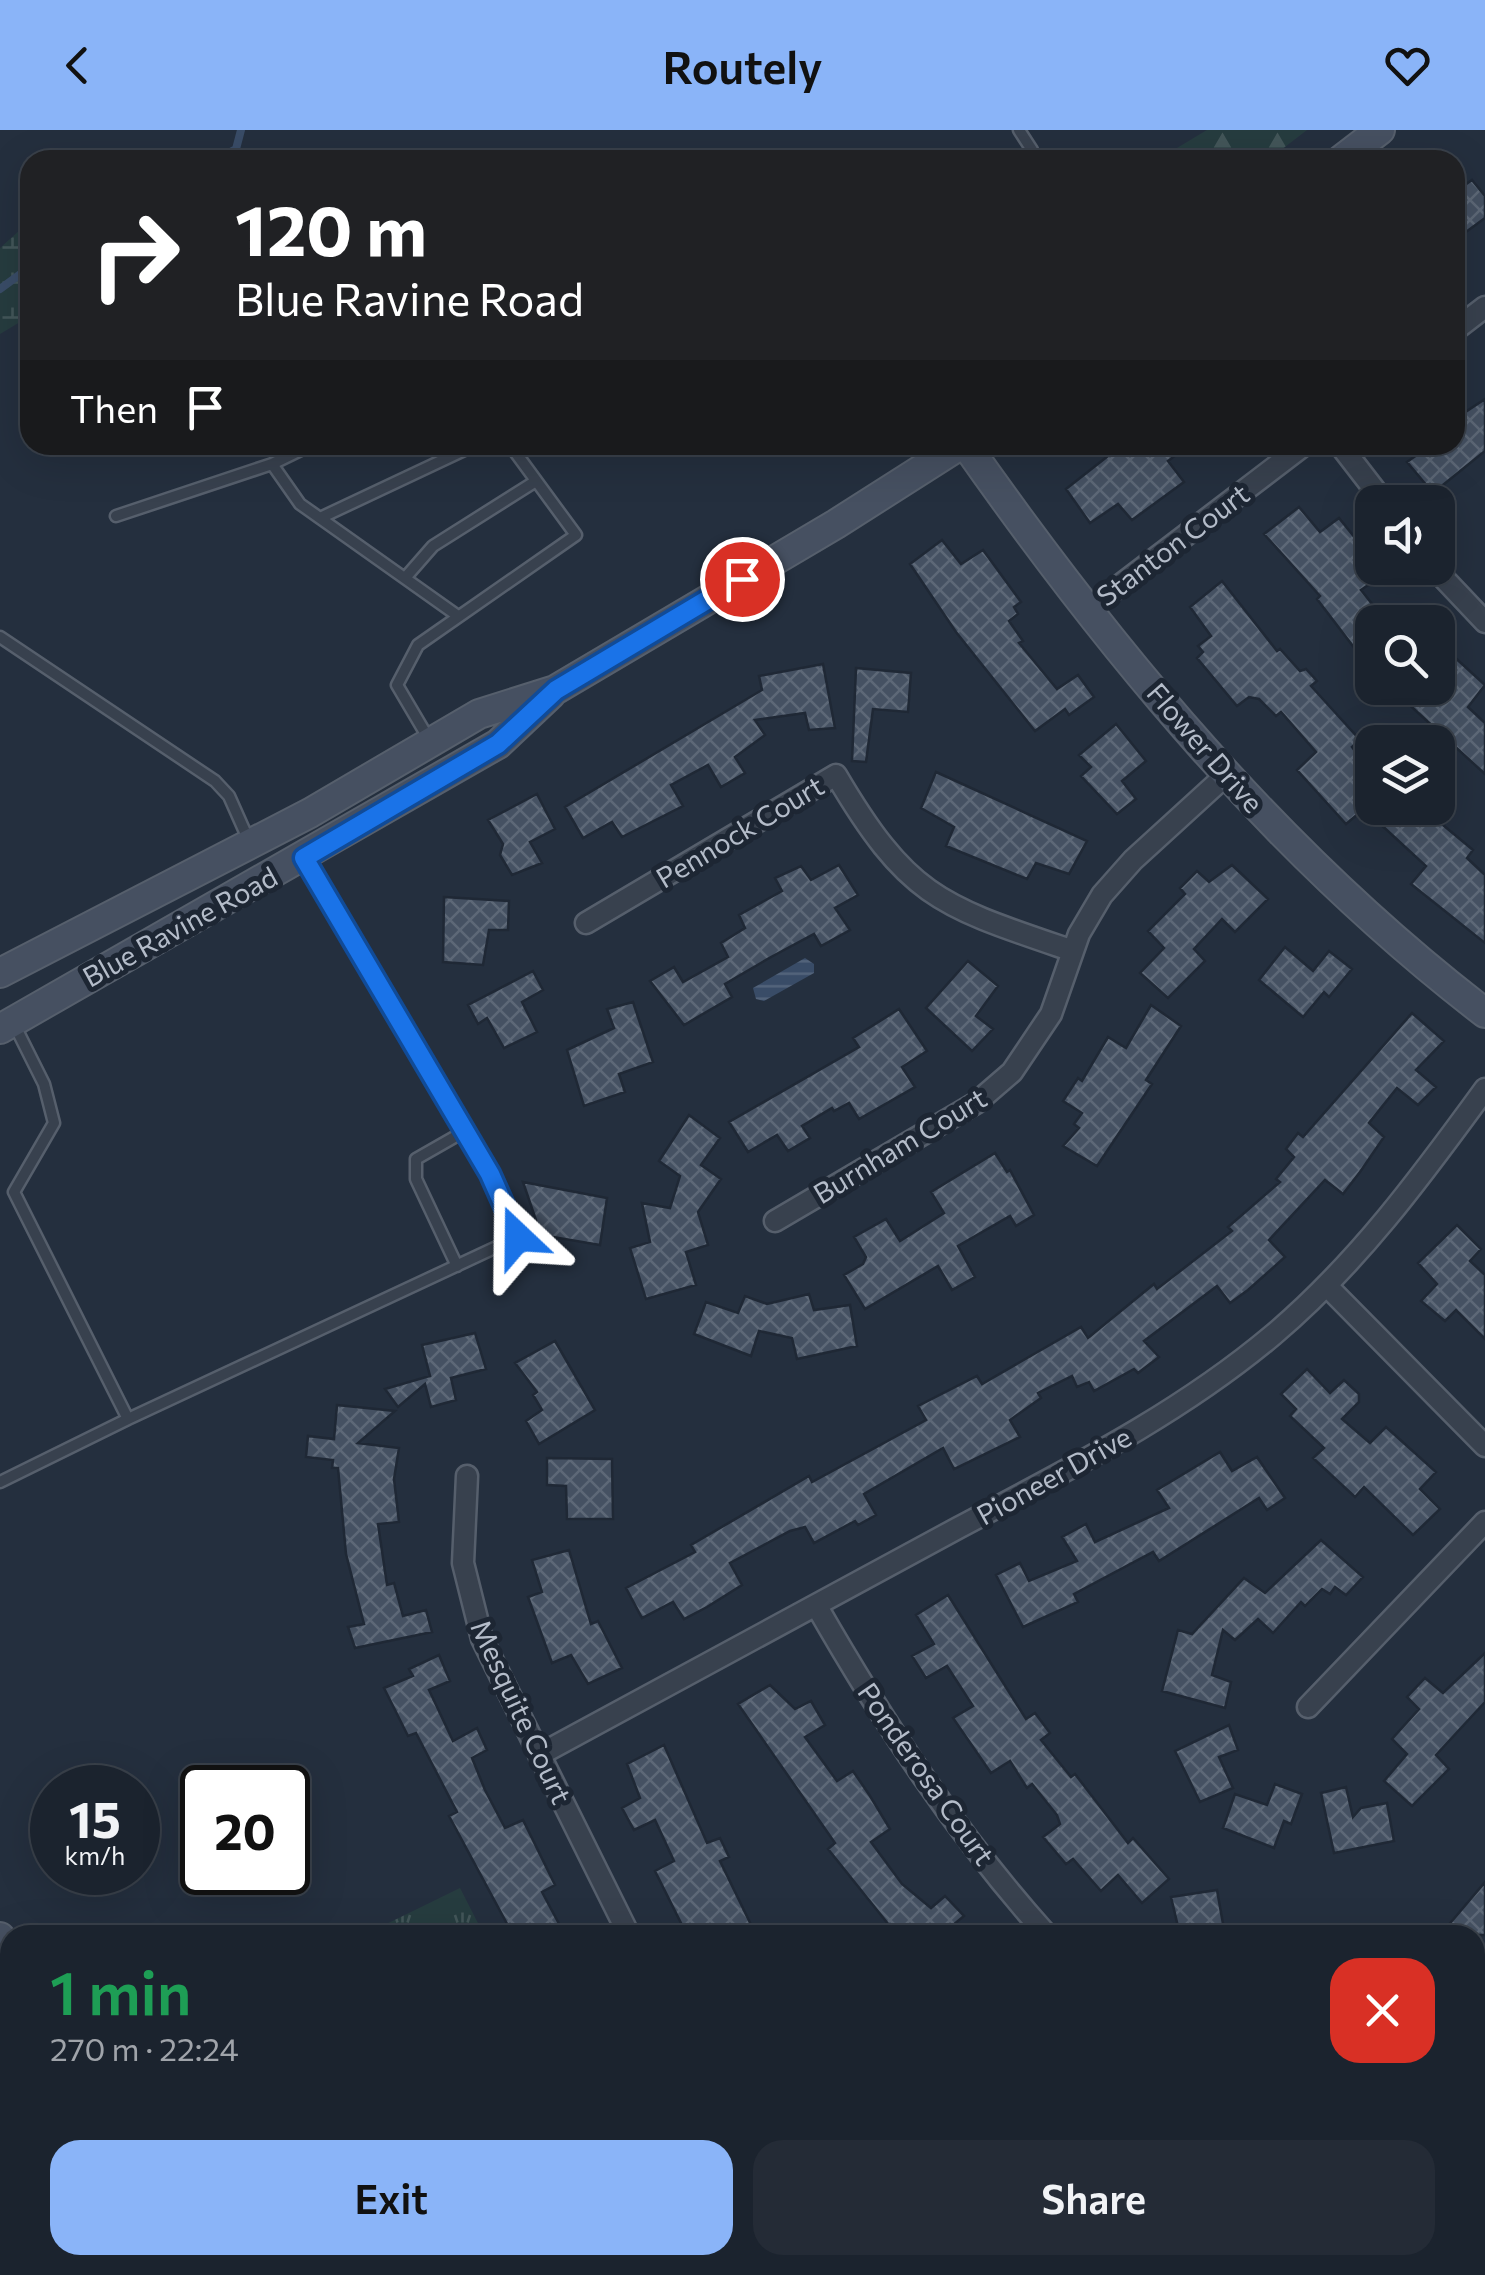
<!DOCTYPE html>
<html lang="en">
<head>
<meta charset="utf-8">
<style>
  body { margin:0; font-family:Commissioner,sans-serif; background:#242b36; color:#f1f3f6; height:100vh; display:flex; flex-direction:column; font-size:38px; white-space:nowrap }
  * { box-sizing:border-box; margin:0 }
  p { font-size:32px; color:#a0a4aa }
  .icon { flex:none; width:55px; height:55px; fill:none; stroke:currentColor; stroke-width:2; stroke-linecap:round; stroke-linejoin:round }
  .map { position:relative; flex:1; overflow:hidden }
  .details { position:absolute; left:0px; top:1795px; width:1485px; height:350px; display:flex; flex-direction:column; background:#1b232e; border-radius:30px 30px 0 0; box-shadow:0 10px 40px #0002,0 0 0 2px #39404a }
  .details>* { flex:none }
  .banner { position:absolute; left:20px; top:20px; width:1445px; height:305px; border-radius:30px; box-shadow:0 10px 40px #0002,0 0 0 2px #39404a; background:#202124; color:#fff; overflow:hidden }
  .tools { position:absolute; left:1355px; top:355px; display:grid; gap:20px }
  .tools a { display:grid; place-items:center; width:100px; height:100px; border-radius:20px; background:#1b232e; box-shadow:0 10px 40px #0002,0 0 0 2px #39404a; font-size:50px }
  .speed { position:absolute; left:30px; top:1635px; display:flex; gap:20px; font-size:50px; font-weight:700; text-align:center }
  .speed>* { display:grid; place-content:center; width:130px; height:130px; border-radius:50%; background:#1b232e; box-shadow:0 10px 40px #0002,0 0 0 2px #39404a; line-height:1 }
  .speed small { font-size:25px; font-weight:400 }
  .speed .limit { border:5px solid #111; border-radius:15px; background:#fff; color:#111 }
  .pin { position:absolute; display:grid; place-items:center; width:85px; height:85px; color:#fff; margin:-42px; border:5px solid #fff; border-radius:50%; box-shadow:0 2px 10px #0007 }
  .me { position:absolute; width:110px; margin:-55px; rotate:337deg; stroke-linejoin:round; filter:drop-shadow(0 0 8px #0008) }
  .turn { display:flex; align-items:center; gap:35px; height:210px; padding:0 50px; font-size:45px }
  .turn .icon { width:130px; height:130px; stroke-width:2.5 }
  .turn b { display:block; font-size:70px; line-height:85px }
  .then { display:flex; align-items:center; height:95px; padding:0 50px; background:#0003; gap:20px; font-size:38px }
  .round { display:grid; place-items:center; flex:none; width:105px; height:105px; border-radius:30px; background:#242b36 }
  .headline { display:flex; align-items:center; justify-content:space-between; height:170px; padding:0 50px }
  h1 { font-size:60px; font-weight:600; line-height:75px; color:#1e9e55 }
  .action { display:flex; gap:20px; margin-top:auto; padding:20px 50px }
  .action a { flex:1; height:115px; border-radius:30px; background:#8ab4f8; color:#111; font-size:40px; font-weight:600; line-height:115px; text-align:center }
  .action a+a { background:#242b36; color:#f1f3f6 }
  header { display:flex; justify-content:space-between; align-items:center; height:130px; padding:0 50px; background:#8ab4f8; color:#111; font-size:45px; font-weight:600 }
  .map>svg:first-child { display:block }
  .grass { fill:url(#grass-tufts) }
  .forest { fill:url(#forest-firs) }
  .wetland { fill:url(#wetland-marsh) }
  .water { fill:url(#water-rules) }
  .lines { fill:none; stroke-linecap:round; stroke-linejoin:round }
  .stream { stroke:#394c67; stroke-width:8 }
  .building { fill:url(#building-cross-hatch); stroke:#1f2835; stroke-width:2.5 }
  .lane-casing { stroke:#565f6c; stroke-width:15 }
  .street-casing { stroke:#565f6c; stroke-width:25 }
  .secondary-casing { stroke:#565f6c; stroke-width:32 }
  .lane { stroke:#38414e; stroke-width:10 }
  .street { stroke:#38414e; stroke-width:20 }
  .secondary { stroke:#465061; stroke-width:28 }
  .route-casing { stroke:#114b97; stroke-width:25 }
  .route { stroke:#1a73e8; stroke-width:18 }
  .labels { text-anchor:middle; stroke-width:10; stroke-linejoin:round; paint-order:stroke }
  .street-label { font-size:28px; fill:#b4bcc9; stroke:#1d2633 }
</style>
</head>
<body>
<header><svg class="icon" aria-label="back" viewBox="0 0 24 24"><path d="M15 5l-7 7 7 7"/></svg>Routely<svg class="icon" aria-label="heart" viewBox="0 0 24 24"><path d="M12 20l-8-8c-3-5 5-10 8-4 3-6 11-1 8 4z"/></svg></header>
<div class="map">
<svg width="1485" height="2145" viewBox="0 0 1485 2145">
  <defs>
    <pattern id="grass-tufts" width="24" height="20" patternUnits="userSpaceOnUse" patternTransform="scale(2.5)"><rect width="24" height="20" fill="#263c3f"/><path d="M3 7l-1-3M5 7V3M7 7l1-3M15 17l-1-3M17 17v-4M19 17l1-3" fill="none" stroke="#435659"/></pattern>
    <pattern id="forest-firs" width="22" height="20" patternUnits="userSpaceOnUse" patternTransform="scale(2.5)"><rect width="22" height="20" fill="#263c3f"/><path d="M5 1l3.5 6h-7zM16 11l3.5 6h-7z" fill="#435659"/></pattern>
    <pattern id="wetland-marsh" width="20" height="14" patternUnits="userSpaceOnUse" patternTransform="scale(2.5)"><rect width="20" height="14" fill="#263c3f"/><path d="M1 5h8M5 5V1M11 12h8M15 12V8" fill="none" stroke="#435659"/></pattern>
    <pattern id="water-rules" width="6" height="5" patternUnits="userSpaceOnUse" patternTransform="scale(2.5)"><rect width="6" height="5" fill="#394c67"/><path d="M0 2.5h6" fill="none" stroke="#53647b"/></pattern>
    <pattern id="building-cross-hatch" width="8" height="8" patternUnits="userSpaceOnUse" patternTransform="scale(2.5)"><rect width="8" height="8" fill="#455162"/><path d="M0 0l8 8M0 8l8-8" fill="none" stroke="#5d6877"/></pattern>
  </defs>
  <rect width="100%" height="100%" fill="#242f3e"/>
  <!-- grass -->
  <path class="grass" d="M460,1758L484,1805H364Z
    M212,2135H649L654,2145H217Z"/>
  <!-- forest -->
  <path class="forest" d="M1207,0H1307L1268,30H1157Z"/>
  <!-- wetland -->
  <path class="wetland" d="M30,91V186L0,204V118Z"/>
  <!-- water -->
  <path class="water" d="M805,828L814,834V843L764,871L756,869L753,858Z"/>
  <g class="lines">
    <!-- stream -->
    <path class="stream" d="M215,30L236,19L241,0
      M0,159L30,137"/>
  </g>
  <!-- building -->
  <path class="building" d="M1472,50L1485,66V88L1455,110V62Z
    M1485,269V321L1433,363L1407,332L1431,315H1455V289Z
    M1122,315H1189L1168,331L1184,352L1132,390L1118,374L1090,393L1066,359Z
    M1299,377L1320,402L1339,388L1372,429V438L1384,444L1361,460L1384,489L1372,492V541L1317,469L1320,466L1264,404Z
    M942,410L961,434L983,420L1021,472L1014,477L1018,484L1009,491L1023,511L1019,513L1057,559L1078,545L1094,567L1069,585L1065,579L1035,601L956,502L910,434Z
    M1222,451L1277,521L1280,519L1300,541L1306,539L1317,551L1311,556L1360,610L1352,617L1372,644V671L1365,678H1438V670L1453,682L1443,695L1473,720L1467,728L1485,745V813L1411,754L1426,736L1364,679L1346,694L1297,640L1316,622L1281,582L1276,586L1259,569L1249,567L1237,576L1197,528L1203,522L1198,516L1211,506L1190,477Z
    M1438,512L1485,555L1468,577L1485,593V644L1391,558H1438Z
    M823,534L835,598L809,600L805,583L755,590L765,605L735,627L745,643L721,657L708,635L671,655L683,676L622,707L612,692L583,708L565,677L762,560L759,546Z
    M856,538L911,543L908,582L873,579L866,632L852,631Z
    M1116,594L1146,631L1122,651L1136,669L1117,684L1081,646L1091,637L1079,625Z
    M936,642L1087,711L1069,744L1036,733L1027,749L946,716L954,697L921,678Z
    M537,664L555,699L530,712L542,733L512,745L500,725L503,714L488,690Z
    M839,735L858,765L835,778L850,800L821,816L814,804L771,827L725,854L732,867L684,895L650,851L674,837L683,852L728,827L721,813L745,798L739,785L782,761L775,748L801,736L811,750Z
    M1232,735L1268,769L1235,802L1222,789L1194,819L1205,831L1168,868L1140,843L1164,818L1148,801L1185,764L1180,758L1197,741L1209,752Z
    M444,767L509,771L508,800H489L483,835L443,832Z
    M1285,817L1313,841L1329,821L1352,839L1329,867L1324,862L1303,887L1259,850Z
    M968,831L998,856L976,886L993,899L972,921L926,878Z
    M533,841L543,860L522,872L537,902L504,918L487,888L478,894L468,875Z
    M633,872L653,932L619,944L625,962L584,976L567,920L614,898L607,879Z
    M1151,875L1181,896L1146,950L1152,954L1097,1036L1063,1016L1079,998L1074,994L1082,983L1063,971L1078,948L1082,951L1108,907L1126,918Z
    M899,879L927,921L902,937L915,957L859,989L849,973L834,981L832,978L802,996L810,1008L788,1021L777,1005L748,1022L729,992L859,917L853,908Z
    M1412,883L1444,911L1416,940L1436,957L1418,975L1397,958L1369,993L1384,1007L1360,1042L1343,1064L1325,1050L1269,1110L1285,1127L1248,1160L1230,1173L1217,1156L1144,1211L1159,1227L1138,1243L1134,1239L1094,1261L1089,1252L1077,1257L1072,1246L1038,1263L1041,1268L1010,1290L1020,1307L954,1339L943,1318L864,1364L876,1385L858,1395L855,1391L814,1413L805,1397L790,1401L730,1433L742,1455L707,1477L684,1489L673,1472L642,1488L626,1458L695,1422L691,1415L809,1346L812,1352L926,1290L918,1276L977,1246L982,1254L1081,1197L1088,1208L1154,1154L1157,1159L1232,1101L1228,1097L1280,1052L1276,1049L1294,1027L1286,1019L1298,1003L1303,1007Z
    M689,985L720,1008L701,1035L721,1049L698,1082L708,1115L686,1122L696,1155L646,1169L630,1118L650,1112L642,1073L670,1078L680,1046L659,1031Z
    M995,1023L1007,1042L1010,1040L1034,1085L1016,1096L1010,1086L958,1116L975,1147L952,1160L938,1136L865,1179L844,1145L863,1134L866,1127L854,1107L886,1089L900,1111L944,1083L931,1062Z
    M523,1052L607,1068L600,1115L541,1105Z
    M1457,1095L1481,1119L1470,1131L1485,1145V1209L1456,1180L1445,1191L1421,1171L1437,1154L1418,1133Z
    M809,1164L814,1180L850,1175L857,1216L797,1229L792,1208L759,1201L751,1226L694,1204L706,1172L738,1183L745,1166L767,1174Z
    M475,1203L486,1239L451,1248L456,1270L431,1277L425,1254L398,1277L385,1259L430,1246L422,1215Z
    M555,1211L595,1280L539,1314L526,1291L542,1280L533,1265L537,1262L515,1233Z
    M1307,1239L1330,1263L1344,1250L1359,1264V1272L1342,1289L1370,1313L1386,1297L1436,1342L1420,1359L1440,1379L1413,1405L1364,1357L1355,1367L1313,1328L1324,1318L1290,1286L1296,1279L1281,1264Z
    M337,1275L395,1281L358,1313L399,1318L394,1349L399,1392L378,1394L387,1455L394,1453L403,1486L426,1480L432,1502L355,1518L348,1497L364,1494L346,1424L338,1338H332L333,1330L306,1327L308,1306L334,1309Z
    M1220,1322L1232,1341L1257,1327L1285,1368L1267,1380L1259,1368L1159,1431L1153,1422L1074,1464L1078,1472L1023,1497L996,1445L1020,1433L1029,1451L1077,1431L1062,1407L1086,1394L1095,1412L1169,1378L1157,1360Z
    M547,1328L612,1329L613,1389H567L566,1356L547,1355Z
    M1321,1410L1363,1447L1346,1465L1335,1457L1330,1464L1322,1459L1305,1476L1301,1472L1273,1503L1258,1489L1235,1510L1223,1500L1212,1545L1231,1552L1225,1578L1162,1561L1178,1500L1192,1504L1244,1448L1265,1463Z
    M569,1420L591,1494L598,1491L622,1538L588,1554L571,1525L552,1533L528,1467L542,1462L532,1430Z
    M948,1465L1026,1589L1035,1583L1050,1603L1041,1610L1071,1647L1075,1644L1128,1713L1133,1708L1169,1749L1142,1773L1118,1745L1101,1761L1073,1729L1066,1734L1043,1707L1060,1694L1057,1685L1032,1654L1027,1658L1010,1631L991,1643L953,1588L973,1576L947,1536L926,1548L912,1526L934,1514L916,1485Z
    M1485,1523V1572L1436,1625L1449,1639L1412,1676L1384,1651L1407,1624L1392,1609L1419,1579L1407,1567L1425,1548L1443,1563Z
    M439,1525L450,1551L429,1560L453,1611L477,1598L487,1620L472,1628L485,1660L505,1698L523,1690L555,1755L542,1762L565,1805H513L449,1686L457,1682L416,1603L408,1606L384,1558L413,1546L409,1539Z
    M770,1555L795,1579L811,1571L825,1595L805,1607L837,1651L853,1641L870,1666L890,1699L871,1712L902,1754L931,1778L945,1766L964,1786L941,1805H897L828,1719L835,1713L738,1574Z
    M1229,1595L1238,1620L1219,1627L1233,1658L1200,1672L1175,1621Z
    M664,1615L707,1713L720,1708L729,1727L720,1731L756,1805H708L705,1800L687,1805L655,1741L674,1731L655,1690L634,1700L622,1678L640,1668L627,1634Z
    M1275,1654L1302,1664L1291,1694L1284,1691L1274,1718L1223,1698L1235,1664L1267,1675Z
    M1346,1657L1353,1687L1361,1678L1387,1673L1394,1711L1334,1723L1321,1663Z
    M1485,1752V1805H1440L1469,1771Z
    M1217,1760L1225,1805H1180L1171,1767Z"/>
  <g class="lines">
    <!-- lane casing -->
    <g class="lane-casing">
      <path id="lane" d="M1017,30L1032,20L1019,0
        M272,334L300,374L458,486
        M116,386L272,334L311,315
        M320,388L475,315
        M405,448L433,416L536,351
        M0,507L215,651L229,666L249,711
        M430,611L397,555L418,515L576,405L510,315
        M13,892L44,954L54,993L14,1062L128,1289L518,1107L491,1045L305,728
        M457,1136L416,1049V1029L465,1001
        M0,1352L128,1289"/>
    </g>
    <!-- street casing -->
    <g class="street-casing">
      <path id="street" d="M1455,200L1485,177
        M1340,315L1384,372
        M1434,438L1485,492
        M1089,479L1304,315
        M586,793L836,645C909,769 941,776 1073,821
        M775,1091L976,973L1012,942L1051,884L1079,804L1102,765L1133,730L1225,646
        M1327,1156L1485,1316
        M467,1346L463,1433L482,1509L629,1805
        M816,1475C883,1592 957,1705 1047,1805
        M1308,1577L1485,1392
        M539,1625C679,1549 819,1474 958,1398C1067,1340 1178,1285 1273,1205C1357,1134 1421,1047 1485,959
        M0,2065L10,2085
        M35,2135L40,2145
        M794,2135L800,2145"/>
    </g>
    <!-- secondary casing -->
    <g class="secondary-casing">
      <path id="secondary" d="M1341,30L1380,0
        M966,315C1114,526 1280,726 1485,883
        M0,843L310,683L479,584L555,560L836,394L960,315
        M0,899L498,614L551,564
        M0,1807L10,1826
        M0,1885L10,1905
        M1475,1914L1485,1904
        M117,2135L122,2145
        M171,2135L176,2145
        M1237,2145L1248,2135"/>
    </g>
    <!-- lane -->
    <use href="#lane" class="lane"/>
    <!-- street -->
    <use href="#street" class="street"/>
    <!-- secondary -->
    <use href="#secondary" class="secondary"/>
  </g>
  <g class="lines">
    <!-- route casing -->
    <g class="route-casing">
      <path id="route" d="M518,1107L490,1044L304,728L498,614L556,560L742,449"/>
    </g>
    <!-- route -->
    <use href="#route" class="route"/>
  </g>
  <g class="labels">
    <!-- street labels -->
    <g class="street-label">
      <text transform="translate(1173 415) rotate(-37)" y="10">Stanton Court</text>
      <text transform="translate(1205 618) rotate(49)" y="10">Flower Drive</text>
      <text transform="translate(740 702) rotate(-31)" y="10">Pennock Court</text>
      <text transform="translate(180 797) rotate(-29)" y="10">Blue Ravine Road</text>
      <text transform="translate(900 1016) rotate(-31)" y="10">Burnham Court</text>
      <text transform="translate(1054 1346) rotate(-29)" y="10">Pioneer Drive</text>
      <text transform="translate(521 1582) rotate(65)" y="10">Mesquite Court</text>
      <text transform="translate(926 1644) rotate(55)" y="10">Ponderosa Court</text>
    </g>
  </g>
</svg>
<div class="tools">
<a><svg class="icon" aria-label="sound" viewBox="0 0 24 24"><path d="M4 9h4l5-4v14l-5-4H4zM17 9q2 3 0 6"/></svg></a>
<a><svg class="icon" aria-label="search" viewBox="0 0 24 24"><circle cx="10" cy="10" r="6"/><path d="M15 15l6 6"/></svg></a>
<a><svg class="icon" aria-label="layers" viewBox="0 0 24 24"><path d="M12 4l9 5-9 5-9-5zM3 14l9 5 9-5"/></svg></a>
</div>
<div class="speed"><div>15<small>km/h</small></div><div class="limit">20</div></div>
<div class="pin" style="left:742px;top:449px;background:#d93025"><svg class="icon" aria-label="arrive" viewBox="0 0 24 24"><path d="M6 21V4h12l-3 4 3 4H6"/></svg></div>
<svg class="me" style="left:518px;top:1107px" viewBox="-20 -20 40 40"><path d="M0-17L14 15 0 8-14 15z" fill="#1a73e8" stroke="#fff" stroke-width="4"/></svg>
<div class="banner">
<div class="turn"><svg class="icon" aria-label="right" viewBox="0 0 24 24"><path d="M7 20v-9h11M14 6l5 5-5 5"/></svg><div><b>120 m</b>Blue Ravine Road</div></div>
<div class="then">Then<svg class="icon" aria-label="arrive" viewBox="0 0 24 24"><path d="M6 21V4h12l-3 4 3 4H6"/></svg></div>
</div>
<section class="details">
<div class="headline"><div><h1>1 min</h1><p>270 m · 22:24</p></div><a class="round" style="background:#d93025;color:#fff"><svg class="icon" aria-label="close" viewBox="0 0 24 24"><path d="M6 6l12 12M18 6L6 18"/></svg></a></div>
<div class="action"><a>Exit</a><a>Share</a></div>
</section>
</div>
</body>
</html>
